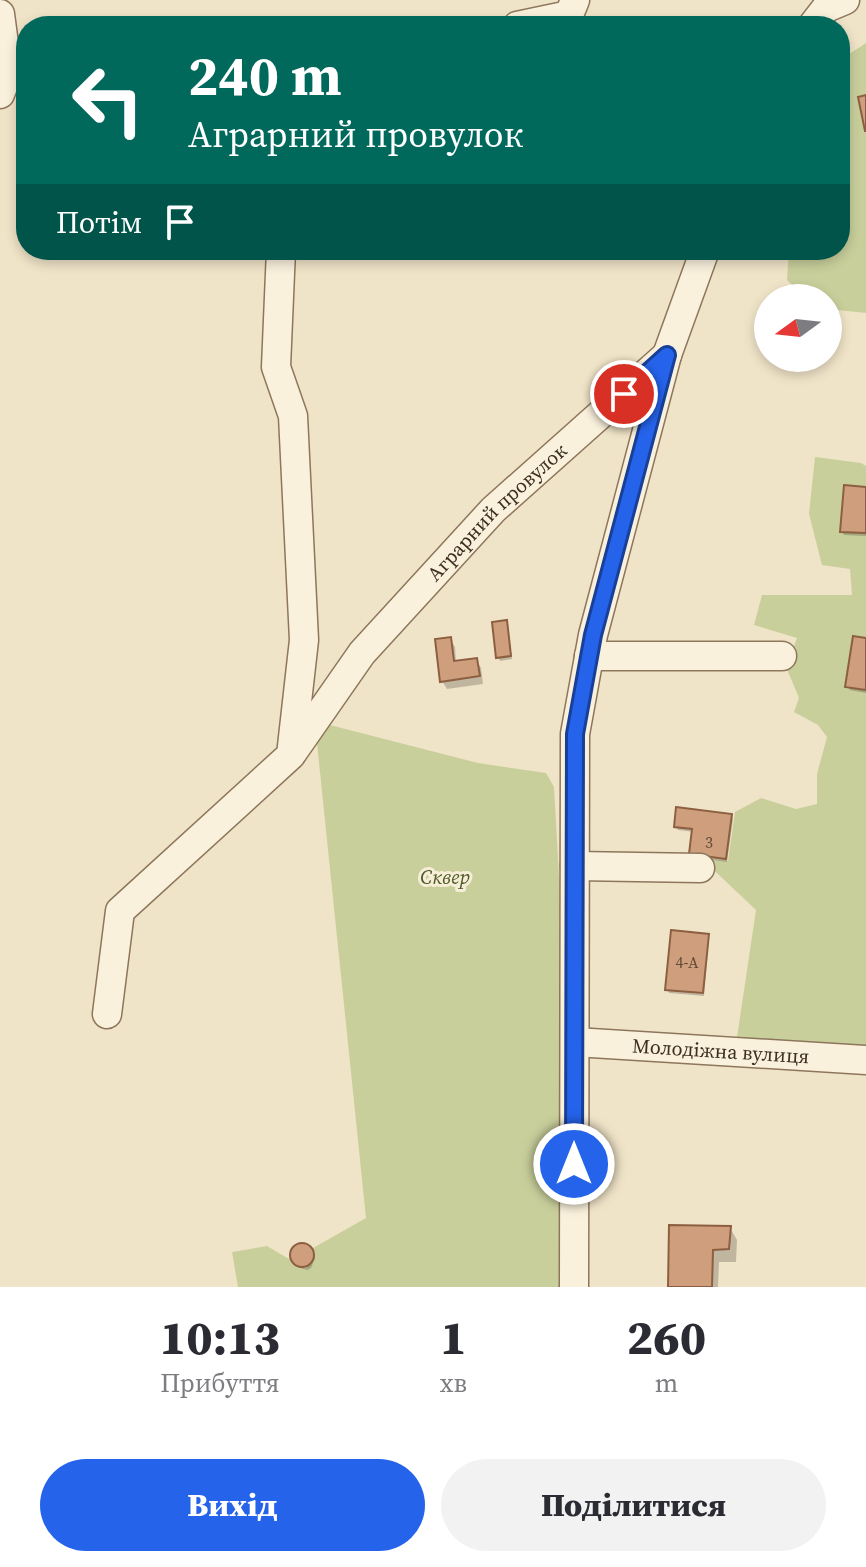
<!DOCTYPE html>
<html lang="uk">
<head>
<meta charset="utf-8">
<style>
  body { margin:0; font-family:"Source Serif 4",serif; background:#f2f2f3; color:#2b2b33; height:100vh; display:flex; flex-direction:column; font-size:30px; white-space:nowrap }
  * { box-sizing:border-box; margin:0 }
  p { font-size:26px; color:#7c7c81 }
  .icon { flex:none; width:44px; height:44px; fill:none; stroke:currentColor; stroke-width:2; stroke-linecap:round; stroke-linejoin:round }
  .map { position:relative; height:1287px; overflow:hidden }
  .side { display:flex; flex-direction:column; background:#fff; flex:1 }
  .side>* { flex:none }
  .top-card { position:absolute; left:16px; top:16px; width:834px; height:244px; border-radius:32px; box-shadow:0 4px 12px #0003; background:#00695c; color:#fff; overflow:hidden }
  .needle { width:52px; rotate:255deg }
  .tools { position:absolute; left:754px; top:284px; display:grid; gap:16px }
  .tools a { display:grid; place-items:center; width:88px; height:88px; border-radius:50%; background:#fff; box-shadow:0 4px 12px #0003; font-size:40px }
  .pin { position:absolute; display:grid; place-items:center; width:68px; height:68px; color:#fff; margin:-34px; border:4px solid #fff; border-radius:50%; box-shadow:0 2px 8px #0007 }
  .me { position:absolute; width:88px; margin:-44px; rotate:0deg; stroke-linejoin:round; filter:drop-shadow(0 0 6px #0008) }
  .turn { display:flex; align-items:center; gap:28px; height:168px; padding:0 40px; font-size:36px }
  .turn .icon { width:104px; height:104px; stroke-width:2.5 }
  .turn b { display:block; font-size:56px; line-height:68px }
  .then { display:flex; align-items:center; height:76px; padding:0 40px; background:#0003; gap:16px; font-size:30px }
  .eta { display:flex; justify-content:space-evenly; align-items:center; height:136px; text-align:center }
  .eta b { font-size:48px; font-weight:800; line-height:56px }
  .action { display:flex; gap:16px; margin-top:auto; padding:16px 40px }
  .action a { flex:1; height:92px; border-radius:48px; background:#2563eb; color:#fff; font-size:32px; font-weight:800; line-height:92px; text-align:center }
  .action a+a { background:#f2f2f3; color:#2b2b33 }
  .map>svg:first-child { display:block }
  .green { fill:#c9cf9b }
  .shadow { fill:#0003 }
  .building { fill:#cf9f7d; stroke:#8d5f41; stroke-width:2 }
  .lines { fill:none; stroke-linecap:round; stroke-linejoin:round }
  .minor-casing { stroke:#8d765c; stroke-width:31 }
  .minor { stroke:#faf1dc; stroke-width:28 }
  .route-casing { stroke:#184099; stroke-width:20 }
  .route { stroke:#2563eb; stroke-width:14 }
  .labels { text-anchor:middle; stroke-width:6; stroke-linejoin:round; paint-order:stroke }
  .number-label { font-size:16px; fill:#624a37 }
  .street-label { font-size:20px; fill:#3d2e20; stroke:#f7eed8 }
  .park-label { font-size:20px; font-style:italic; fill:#4d5a26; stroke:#f7eed8 }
</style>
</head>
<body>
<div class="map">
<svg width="866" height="1287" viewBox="0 0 866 1287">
  <rect width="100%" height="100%" fill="#f0e4c8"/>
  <!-- green -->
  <path class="green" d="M866,43V313L828,309V298H805L787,280L789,250H840V60Z
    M815,457L861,463L866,466V1046L736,1044L756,910L701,858L728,861L735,812L761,798L796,809L817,804V774L827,737L818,725L794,712L799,698L786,667L797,638L754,625L762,595H852L850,569L822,565L809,514Z
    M326,724L478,763L546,773L554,787L568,1034L566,1287H238L232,1252L267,1246L306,1269L313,1248L366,1218L317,743Z"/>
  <!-- shadow -->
  <path class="shadow" d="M866,489V536L844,535L842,532Z
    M506,622L508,625L512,659L500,661L498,657Z
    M450,639L455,647L456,663L476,660L481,668L483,684L447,689L442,681Z
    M866,640V693L850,690L848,687Z
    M731,816L733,819L727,862L693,857L694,832L678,830L676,827Z
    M708,936L709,939L704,996L669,993L667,989Z
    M730,1228L737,1240L736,1262H719L718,1287H670Z
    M300,1245H305L310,1249L315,1258L311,1268L307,1270L297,1267L292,1257V1252Z"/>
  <!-- building -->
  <path class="building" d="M866,95V131H865L858,97Z
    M844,485L866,487V533L840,532Z
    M507,620L511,656L496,658L492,622Z
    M853,636L866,638V690L845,687Z
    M451,637L454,661L477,658L480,676L440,682L435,639Z
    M676,807L732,814L726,859L689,854L692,829L674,827Z
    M671,930L709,934L703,993L665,990Z
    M669,1225L731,1226L729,1249L713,1250L712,1287H668Z
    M290 1255a12 12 0 1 1 24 0a12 12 0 1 1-24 0Z"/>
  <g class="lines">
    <!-- minor casing -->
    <g class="minor-casing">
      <g id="minor">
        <path d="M0,14L8,74L0,94"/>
        <path d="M517,26L569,15L575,0"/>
        <path d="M812,26L826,8L845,0"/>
        <path d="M589,656H782"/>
        <path id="s1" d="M293,752L362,653L493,510L667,355"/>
        <path d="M575,866L700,868"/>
        <path d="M107,1014L120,911L291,755L304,640L293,416L276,367L281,250"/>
        <path id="s2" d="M575,1042L866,1060"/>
        <path d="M574,1287L575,734L593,635L667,355L705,250"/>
      </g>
    </g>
    <!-- minor -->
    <use href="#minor" class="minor"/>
  </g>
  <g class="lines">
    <!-- route casing -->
    <g class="route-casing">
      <path id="route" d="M574,1164L575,734L593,635L667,355L624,394"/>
    </g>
    <!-- route -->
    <use href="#route" class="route"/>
  </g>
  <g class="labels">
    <!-- number labels -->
    <g class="number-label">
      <text x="709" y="848">3</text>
      <text x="687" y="968">4-А</text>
    </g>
    <!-- street labels -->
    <g class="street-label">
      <text dy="7" stroke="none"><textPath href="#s1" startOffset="316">Аграрний провулок</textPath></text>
      <text dy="7" stroke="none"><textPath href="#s2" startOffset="146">Молодіжна вулиця</textPath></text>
    </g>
    <!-- park labels -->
    <g class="park-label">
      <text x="445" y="884">Сквер</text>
    </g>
  </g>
</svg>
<div class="tools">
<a><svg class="needle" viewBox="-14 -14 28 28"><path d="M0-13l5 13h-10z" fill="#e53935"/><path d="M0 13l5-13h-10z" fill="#7c7c81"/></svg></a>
</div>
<div class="pin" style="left:624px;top:394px;background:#d93025"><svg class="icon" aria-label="arrive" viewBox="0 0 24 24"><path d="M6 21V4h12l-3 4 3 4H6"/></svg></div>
<svg class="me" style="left:574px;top:1164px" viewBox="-20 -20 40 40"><circle r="17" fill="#2563eb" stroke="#fff" stroke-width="3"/><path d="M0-11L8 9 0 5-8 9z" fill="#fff"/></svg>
<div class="top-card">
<div class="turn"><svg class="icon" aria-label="left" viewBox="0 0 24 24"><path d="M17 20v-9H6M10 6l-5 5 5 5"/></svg><div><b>240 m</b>Аграрний провулок</div></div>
<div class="then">Потім<svg class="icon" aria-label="arrive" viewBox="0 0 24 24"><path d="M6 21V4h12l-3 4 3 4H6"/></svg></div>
</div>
</div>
<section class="side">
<div class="eta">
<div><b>10:13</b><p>Прибуття</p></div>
<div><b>1</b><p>хв</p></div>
<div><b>260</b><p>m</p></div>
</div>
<div class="action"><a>Вихід</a><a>Поділитися</a></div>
</section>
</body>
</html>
